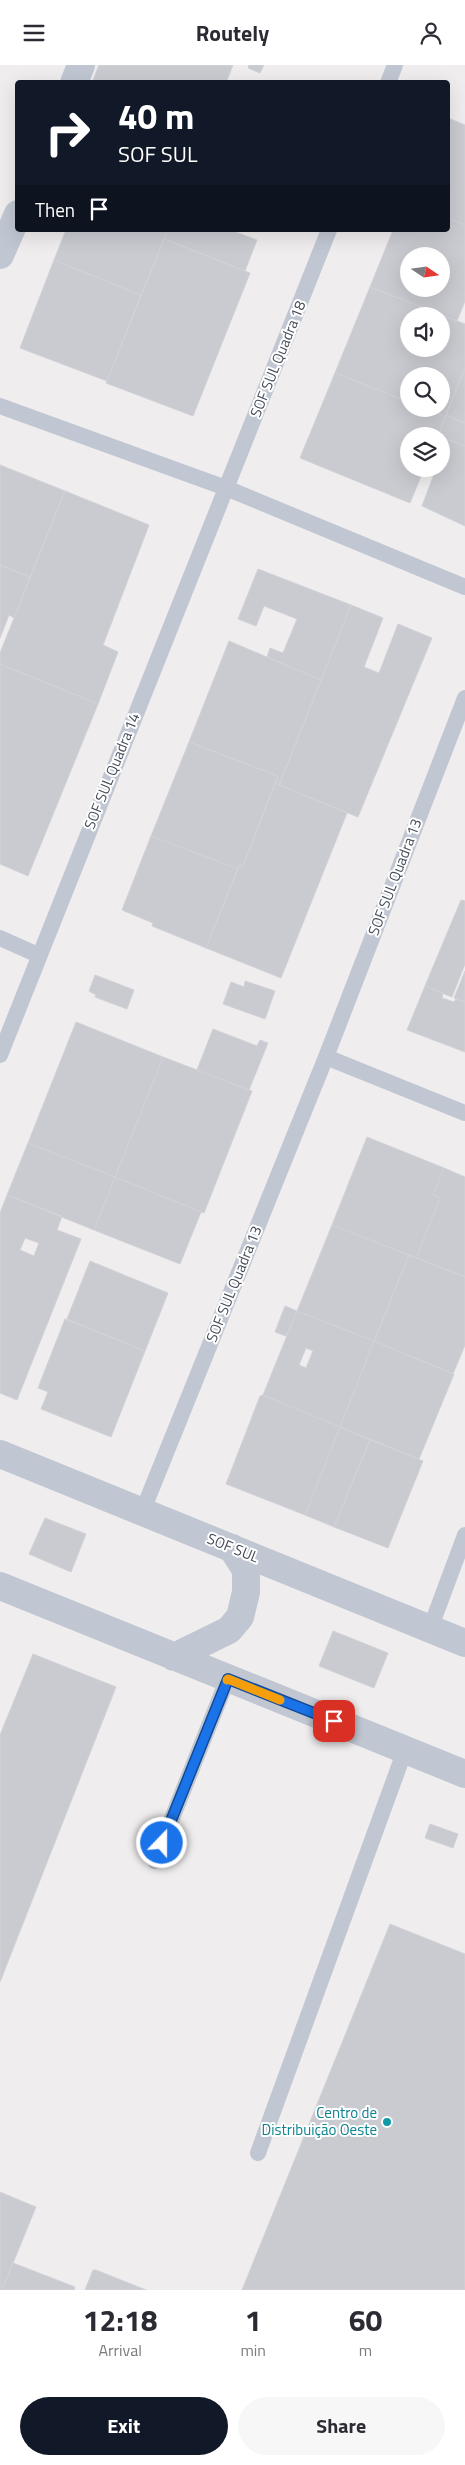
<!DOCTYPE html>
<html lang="en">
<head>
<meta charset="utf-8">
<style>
  body { margin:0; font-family:"Titillium Web",sans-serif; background:#f7f7f7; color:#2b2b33; height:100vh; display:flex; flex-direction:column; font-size:19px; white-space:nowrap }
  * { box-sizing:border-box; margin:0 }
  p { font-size:16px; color:#7c7c81 }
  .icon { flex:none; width:28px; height:28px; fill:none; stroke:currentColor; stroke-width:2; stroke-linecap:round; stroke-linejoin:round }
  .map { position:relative; height:2225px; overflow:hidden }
  .drawer { display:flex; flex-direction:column; background:#fff; flex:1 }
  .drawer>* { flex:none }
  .top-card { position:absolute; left:15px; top:15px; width:435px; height:152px; border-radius:5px; box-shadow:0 5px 20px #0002; background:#111827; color:#fff; overflow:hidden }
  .needle { width:32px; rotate:103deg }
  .controls { position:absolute; left:400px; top:182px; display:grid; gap:10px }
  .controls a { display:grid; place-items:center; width:50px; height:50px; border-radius:50%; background:#fff; box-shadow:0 5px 20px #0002; font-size:25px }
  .pin { position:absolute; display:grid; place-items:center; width:42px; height:42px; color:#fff; margin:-21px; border-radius:10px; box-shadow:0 2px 8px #0006 }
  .me { position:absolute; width:55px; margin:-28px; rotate:22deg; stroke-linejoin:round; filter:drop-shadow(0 0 4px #0008) }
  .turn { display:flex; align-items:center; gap:18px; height:105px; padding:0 20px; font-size:22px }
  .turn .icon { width:65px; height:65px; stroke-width:2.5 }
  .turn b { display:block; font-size:35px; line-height:42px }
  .then { display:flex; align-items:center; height:48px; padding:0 20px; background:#0003; gap:10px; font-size:19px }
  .eta { display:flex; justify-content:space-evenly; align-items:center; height:85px; text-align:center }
  .eta b { font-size:30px; font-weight:700; line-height:35px }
  .cta { display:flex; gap:10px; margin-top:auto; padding:10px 20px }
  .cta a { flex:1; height:58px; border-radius:30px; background:#111827; color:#fff; font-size:20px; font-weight:700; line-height:58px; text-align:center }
  .cta a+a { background:#f7f7f7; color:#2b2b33 }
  header { display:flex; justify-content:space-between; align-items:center; height:65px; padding:0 20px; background:#fff; font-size:22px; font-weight:700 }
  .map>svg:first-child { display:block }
  .building { fill:#cacbd1; stroke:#d1d2d8; fill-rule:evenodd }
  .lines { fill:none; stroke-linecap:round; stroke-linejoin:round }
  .service { stroke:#c0c7d2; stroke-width:16 }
  .tertiary { stroke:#c0c7d2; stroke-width:28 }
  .route-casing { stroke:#114b97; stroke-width:12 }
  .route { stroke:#1a73e8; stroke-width:9 }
  .slow { stroke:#f59e0b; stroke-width:9 }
  .culture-dot { fill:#0f9aa8; stroke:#fff; stroke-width:2 }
  .labels { text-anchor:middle; stroke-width:4; stroke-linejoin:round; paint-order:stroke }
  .street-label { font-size:15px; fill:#464d59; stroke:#fff }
  .culture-label { font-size:15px; fill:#0d838f; stroke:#fff; text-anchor:end }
</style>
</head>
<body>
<header><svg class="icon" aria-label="menu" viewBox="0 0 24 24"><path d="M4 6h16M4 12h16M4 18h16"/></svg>Routely<svg class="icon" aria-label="person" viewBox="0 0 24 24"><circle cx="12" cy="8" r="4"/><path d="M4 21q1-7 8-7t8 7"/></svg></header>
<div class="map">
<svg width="465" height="2225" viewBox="0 0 465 2225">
  <rect width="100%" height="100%" fill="#efeded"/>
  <!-- building -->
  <path class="building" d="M99,0H233L226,18H92Z
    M249,0H264L260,8L248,3Z
    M448,53L465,60V160L448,153Z
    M448,153L465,160V236L457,256L370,222L393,165H448ZM409,191H441V224H409Z
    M66,165H168L141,230L54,195Z
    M168,165H230L257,175L245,206L164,174Z
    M164,174L250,208L193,351L106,318Z
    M54,195L141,230L107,316L20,283Z
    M370,222L465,259V303L445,352L425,344H441V311H409V337L335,308ZM409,251H441V284H409Z
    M465,304V358L446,350Z
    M335,308L409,337V344H425L445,352L438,371H409V404H424L410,438L300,393Z
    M446,350L465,358V381L438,371Z
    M448,374L465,381V461L422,441L436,404H441V391Z
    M0,400L65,426L30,512L0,500Z
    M65,426L149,460L103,580L118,587L98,639L0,599V588Z
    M0,500L30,512L14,553L9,550L0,573Z
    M258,504L351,540L321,615L267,592L270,583L283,588L297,554L264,541L256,561L238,554Z
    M351,540L383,553L364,602L379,608L398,559L432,573L358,752L279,720Z
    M229,576L321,615L279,720L275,718L278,711L189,677Z
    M0,599L98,639L28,811L0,799Z
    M189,677L278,711L243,801L239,800L238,804L151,771Z
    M275,718L347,748L281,913L206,883L239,800L243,801Z
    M151,771L238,804L206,883L152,861L153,858L122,845Z
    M461,835L465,836V899L452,932L425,921Z
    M465,906V937L454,933Z
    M95,910L134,925L127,944L95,932L96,930L89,926Z
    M245,916L275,926L265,954L223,939L231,917L244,922Z
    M425,921L443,928L442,933L454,937L456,934L465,937V987L407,965Z
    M76,957L163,992L115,1112L28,1078Z
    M213,964L257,981L260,975L268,978L249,1025L197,1005Z
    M163,992L252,1026L204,1148L115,1112Z
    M367,1072L444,1103L433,1130L440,1133L416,1193L332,1160Z
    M28,1078L115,1112L94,1165L7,1130Z
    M444,1103L465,1112V1212L416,1193L440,1133L433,1130Z
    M115,1112L201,1147L180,1199L94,1165Z
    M7,1130L62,1151L57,1165L81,1174L17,1335L0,1328V1148ZM25,1173L39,1178L34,1191L20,1185Z
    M332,1160L409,1190L374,1276L297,1246Z
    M409,1190L465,1212V1280L453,1309L374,1276Z
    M90,1196L168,1228L145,1286L67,1254Z
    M285,1241L297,1246L286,1271L275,1267Z
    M297,1246L374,1276L340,1362L263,1330ZM306,1283L313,1286L306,1303L299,1300Z
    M65,1254L145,1286L111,1372L41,1344L48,1327L38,1323Z
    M374,1276L454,1309L419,1394L340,1362Z
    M263,1330L340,1362L305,1450L226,1419L260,1331Z
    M340,1362L370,1375L334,1462L305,1450Z
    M370,1375L423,1396L388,1483L334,1462Z
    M45,1453L86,1469L71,1507L29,1489Z
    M333,1566L388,1588L374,1623L319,1601Z
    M33,1589L116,1622L0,1917V1670Z
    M430,1759L458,1769L453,1783L425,1773Z
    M390,1859L465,1889V2225H242Z
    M0,2127L36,2142L2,2225H0Z
    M13,2198L75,2222L74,2225H2Z
    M93,2205H96L146,2225H85Z"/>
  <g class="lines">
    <!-- service -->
    <path class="service" d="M388,18L395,0
      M0,341L226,423L465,522
      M0,873L38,890
      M0,990L329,165
      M326,992L465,1048
      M143,1445L326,992L465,633
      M430,1564L465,1470
      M155,1796L228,1613
      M258,2088L405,1685"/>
    <!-- tertiary -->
    <path class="tertiary" d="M74,18L81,0
      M0,190L18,149
      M0,1389L465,1578
      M0,1521L465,1709
      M174,1592L229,1565L240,1552L246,1527V1505L232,1483"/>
  </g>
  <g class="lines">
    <!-- route casing -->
    <g class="route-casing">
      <path id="route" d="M162,1778L228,1614L334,1656"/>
    </g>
    <!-- route -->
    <use href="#route" class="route"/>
    <!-- slow -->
    <path class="slow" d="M227,1615L228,1614L280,1635"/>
  </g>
  <!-- markers -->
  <circle class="culture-dot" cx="387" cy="2057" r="5"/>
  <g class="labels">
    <!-- street labels -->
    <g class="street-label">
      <text transform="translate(278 294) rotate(-68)" y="5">SOF SUL Quadra 18</text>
      <text transform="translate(112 706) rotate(-68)" y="5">SOF SUL Quadra 14</text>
      <text transform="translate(395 812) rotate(-69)" y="5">SOF SUL Quadra 13</text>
      <text transform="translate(234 1219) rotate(-68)" y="5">SOF SUL Quadra 13</text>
      <text transform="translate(233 1483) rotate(22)" y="5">SOF SUL</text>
    </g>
    <!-- culture labels -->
    <g class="culture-label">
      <text x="377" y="2053">Centro de<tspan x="377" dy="17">Distribuição Oeste</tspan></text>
    </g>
  </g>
</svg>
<div class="controls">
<a><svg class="needle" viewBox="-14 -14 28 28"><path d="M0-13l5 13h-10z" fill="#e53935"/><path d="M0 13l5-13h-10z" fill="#7c7c81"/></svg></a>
<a><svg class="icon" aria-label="sound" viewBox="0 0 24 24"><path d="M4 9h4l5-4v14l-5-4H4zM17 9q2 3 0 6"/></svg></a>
<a><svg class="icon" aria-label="search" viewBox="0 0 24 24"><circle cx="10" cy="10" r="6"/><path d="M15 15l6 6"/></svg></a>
<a><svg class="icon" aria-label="layers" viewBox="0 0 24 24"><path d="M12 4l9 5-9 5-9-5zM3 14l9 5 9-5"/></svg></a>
</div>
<div class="pin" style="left:334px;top:1656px;background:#d93025"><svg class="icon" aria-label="arrive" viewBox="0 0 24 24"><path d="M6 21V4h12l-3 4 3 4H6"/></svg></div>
<svg class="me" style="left:162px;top:1778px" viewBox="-20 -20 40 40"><circle r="17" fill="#1a73e8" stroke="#fff" stroke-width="3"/><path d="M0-11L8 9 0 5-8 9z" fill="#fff"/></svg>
<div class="top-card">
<div class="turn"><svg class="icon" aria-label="right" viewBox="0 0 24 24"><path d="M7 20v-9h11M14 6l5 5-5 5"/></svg><div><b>40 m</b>SOF SUL</div></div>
<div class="then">Then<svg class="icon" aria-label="arrive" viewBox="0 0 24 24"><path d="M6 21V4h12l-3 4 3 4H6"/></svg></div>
</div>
</div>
<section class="drawer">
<div class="eta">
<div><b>12:18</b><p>Arrival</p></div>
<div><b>1</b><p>min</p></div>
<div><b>60</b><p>m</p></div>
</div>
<div class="cta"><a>Exit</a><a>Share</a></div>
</section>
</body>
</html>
